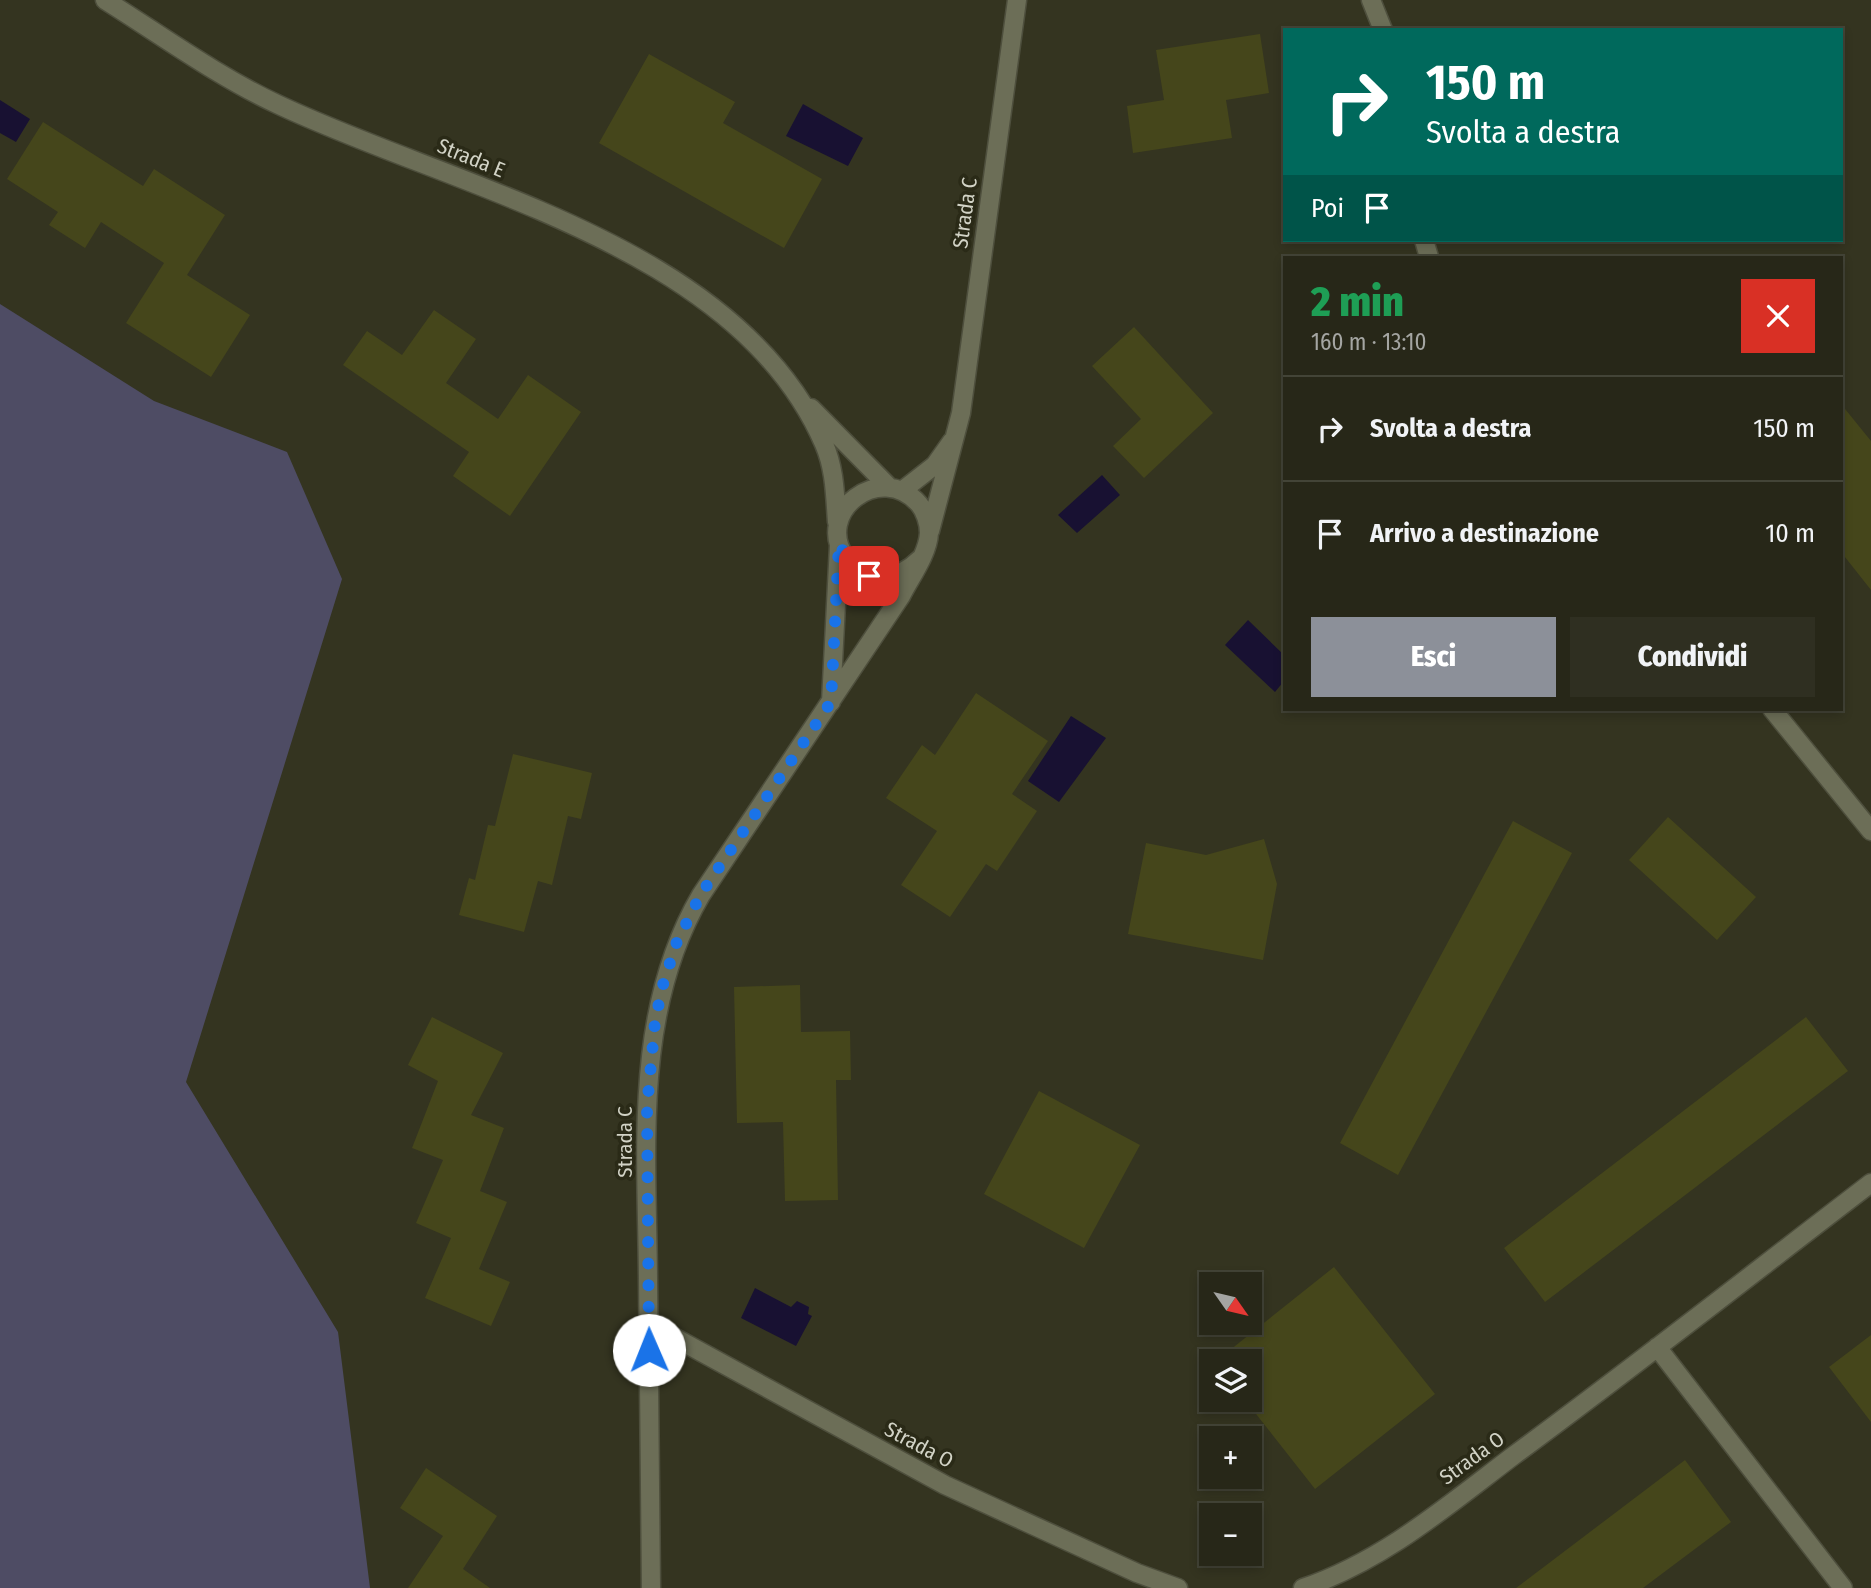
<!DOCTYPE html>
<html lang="it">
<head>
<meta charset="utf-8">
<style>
  body { margin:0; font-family:"Fira Sans Condensed",sans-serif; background:#2f2f21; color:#f1f3f6; height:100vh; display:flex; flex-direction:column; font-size:26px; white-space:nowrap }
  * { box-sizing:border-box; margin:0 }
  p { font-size:23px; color:#a4a5a2 }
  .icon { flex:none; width:38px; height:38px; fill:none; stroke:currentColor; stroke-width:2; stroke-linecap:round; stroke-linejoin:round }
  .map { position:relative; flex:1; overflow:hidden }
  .details { position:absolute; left:1283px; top:256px; width:560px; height:455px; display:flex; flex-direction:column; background:#272718; border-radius:0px; box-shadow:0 4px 10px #0003,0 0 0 2px #434437 }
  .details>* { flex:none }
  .banner { position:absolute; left:1283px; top:28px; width:560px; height:214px; border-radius:0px; box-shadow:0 4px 10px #0003,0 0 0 2px #434437; background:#00695c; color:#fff; overflow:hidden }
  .needle { width:46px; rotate:124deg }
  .buttons { position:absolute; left:1199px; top:1272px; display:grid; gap:14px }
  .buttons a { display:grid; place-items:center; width:63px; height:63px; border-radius:0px; background:#272718; box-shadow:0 4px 10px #0003,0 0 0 2px #434437; font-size:35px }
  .pin { position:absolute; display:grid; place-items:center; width:60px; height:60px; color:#fff; margin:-30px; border-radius:14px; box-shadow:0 4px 10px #0006 }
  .me { position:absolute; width:77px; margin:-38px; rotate:359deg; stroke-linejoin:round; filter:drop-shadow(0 0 5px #0008) }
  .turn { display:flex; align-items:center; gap:24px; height:147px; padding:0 28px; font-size:32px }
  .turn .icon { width:91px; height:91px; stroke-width:2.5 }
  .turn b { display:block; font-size:49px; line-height:60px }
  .then { display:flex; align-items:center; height:66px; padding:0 28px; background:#0003; gap:14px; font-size:26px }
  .round { display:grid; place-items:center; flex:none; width:74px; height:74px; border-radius:0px; background:#2f2f21 }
  .headline { display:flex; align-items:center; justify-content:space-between; height:119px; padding:0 28px }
  h1 { font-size:42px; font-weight:800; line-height:52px; color:#1e9e55 }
  .action { display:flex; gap:14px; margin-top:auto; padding:14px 28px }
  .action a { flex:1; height:80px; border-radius:0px; background:#8c9099; color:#fff; font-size:28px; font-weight:800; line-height:80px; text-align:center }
  .action a+a { background:#2f2f21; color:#f1f3f6 }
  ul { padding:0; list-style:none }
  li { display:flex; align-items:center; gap:21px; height:105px; padding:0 28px; border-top:2px solid #434437 }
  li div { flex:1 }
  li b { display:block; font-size:26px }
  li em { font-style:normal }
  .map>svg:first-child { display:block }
  .green { fill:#4e4c64 }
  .water { fill:#181132 }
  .building { fill:#45461b }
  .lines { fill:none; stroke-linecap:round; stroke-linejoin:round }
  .street-casing { stroke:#4e4f3d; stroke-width:21 }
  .street { stroke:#6c6e57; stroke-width:18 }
  .route { stroke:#1a73e8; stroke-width:12; stroke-dasharray:0 21.6 }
  .labels { text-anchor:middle; stroke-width:7; stroke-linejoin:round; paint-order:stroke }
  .street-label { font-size:21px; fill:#d2d3c6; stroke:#2a2a17 }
</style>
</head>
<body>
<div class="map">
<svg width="1871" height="1588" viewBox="0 0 1871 1588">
  <rect width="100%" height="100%" fill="#343420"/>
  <!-- green -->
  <path class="green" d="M0,304L154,401L287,452L342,579L186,1082L338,1332L370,1588H0Z"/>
  <!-- water -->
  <path class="water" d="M0,100L30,119L16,142L0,133Z
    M803,104L863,138L848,166L786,136Z
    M1102,475L1120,495L1077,533L1058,515Z
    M1248,620L1284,655V681L1275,692L1225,645Z
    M1071,716L1106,738L1059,802L1028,781Z
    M755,1288L791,1307L797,1301L809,1307L808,1314L812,1316L796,1346L741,1318Z"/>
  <!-- building -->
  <path class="building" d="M1260,34L1269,93L1226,100L1232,138L1133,153L1127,106L1164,100L1156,50Z
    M649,54L735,102L723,123L822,179L784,248L599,143Z
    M43,122L143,186L154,169L225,215L187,275L250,315L211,377L126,323L164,263L101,222L85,248L49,225L58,212L7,179Z
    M434,310L476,339L446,383L498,419L528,375L581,412L510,516L453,476L469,452L343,365L367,331L402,355Z
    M1134,327L1213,413L1144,478L1113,446L1141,419L1092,366Z
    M1841,404L1871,441V590L1841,552Z
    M976,693L1048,741L1012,794L1037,811L997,871L986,864L950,917L901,885L937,831L886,798L922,745L935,755Z
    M513,754L592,773L581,819L568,816L552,885L538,881L524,932L459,915L469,878L475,880L488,825L495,826Z
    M1668,817L1756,897L1717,940L1629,860Z
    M1513,821L1572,853L1398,1175L1340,1143Z
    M1264,839L1277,884L1263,960L1128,934L1146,843L1206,855Z
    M800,985L801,1032L850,1031L851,1080H836L838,1200L785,1201L783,1122L737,1123L734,987Z
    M432,1017L503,1053L471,1115L504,1128L480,1191L507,1202L479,1269L510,1282L491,1326L425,1298L451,1238L416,1223L443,1160L412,1148L438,1081L408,1065Z
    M1806,1017L1848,1071L1545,1302L1504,1248Z
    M1039,1091L1140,1145L1084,1248L984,1194Z
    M1334,1267L1435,1394L1315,1489L1245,1400H1250V1362H1215Z
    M1871,1335V1422L1829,1367Z
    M1685,1460L1731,1522L1643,1588H1516Z
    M426,1468L497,1516L463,1569L490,1588H408L443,1536L400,1508Z"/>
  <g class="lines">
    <!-- street casing -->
    <g class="street-casing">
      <path id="street" d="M105,0C161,35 217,76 277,104C456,189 737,244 824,444C835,469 835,496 837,522
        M1371,0L1383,30
        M1424,240L1429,257
        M811,408L889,487
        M903,490L935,465L952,441
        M930,531L961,413L1017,0
        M831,702L839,545
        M1772,709L1871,831
        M648,1323L945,1485L1137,1573L1178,1588
        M1657,1347L1843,1588
        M651,1588C650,1485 649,1382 648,1279C647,1149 633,1011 701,895L901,596C910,578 928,554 929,533C929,523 925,511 919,504C880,460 813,513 846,558C866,585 898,581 920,559
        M1303,1588C1383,1561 1447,1506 1513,1456C1634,1367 1752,1274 1871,1183"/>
    </g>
    <!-- street -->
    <use href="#street" class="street"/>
  </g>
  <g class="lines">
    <!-- route -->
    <path class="route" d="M649,1350L647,1107L655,1022L662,988L676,944L701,894L831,702L839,543C846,559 854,567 869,576"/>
  </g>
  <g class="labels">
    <!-- street labels -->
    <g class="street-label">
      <text transform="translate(471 158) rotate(22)" y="7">Strada E</text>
      <text transform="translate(965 213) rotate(-82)" y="7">Strada C</text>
      <text transform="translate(625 1142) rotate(-90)" y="7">Strada C</text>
      <text transform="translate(919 1445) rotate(28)" y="7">Strada O</text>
      <text transform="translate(1472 1458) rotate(-36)" y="7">Strada O</text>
    </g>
  </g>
</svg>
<div class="buttons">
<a><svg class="needle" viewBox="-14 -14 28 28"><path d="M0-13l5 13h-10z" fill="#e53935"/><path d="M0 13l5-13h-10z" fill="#a4a5a2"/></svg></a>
<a><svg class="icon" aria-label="layers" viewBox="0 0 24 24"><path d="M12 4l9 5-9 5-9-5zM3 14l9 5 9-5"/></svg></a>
<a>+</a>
<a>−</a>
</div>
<div class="pin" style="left:869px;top:576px;background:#d93025"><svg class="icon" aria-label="arrive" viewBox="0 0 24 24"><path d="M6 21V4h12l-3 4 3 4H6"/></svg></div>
<svg class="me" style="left:649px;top:1350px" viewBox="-20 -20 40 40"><circle r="19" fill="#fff"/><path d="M0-13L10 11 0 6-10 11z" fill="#1a73e8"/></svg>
<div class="banner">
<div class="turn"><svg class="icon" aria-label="right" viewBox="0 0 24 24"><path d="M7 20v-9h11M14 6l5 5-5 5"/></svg><div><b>150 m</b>Svolta a destra</div></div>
<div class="then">Poi<svg class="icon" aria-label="arrive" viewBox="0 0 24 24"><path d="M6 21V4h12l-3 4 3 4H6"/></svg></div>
</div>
<section class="details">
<div class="headline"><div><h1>2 min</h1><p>160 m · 13:10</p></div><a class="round" style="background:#d93025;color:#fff"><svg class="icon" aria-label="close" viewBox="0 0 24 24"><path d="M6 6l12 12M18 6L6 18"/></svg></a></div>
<ul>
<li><svg class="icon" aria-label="right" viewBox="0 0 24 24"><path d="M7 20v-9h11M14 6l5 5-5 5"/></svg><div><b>Svolta a destra</b></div><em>150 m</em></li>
<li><svg class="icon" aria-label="arrive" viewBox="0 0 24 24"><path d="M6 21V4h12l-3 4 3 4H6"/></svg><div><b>Arrivo a destinazione</b></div><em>10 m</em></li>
</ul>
<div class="action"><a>Esci</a><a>Condividi</a></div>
</section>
</div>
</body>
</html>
